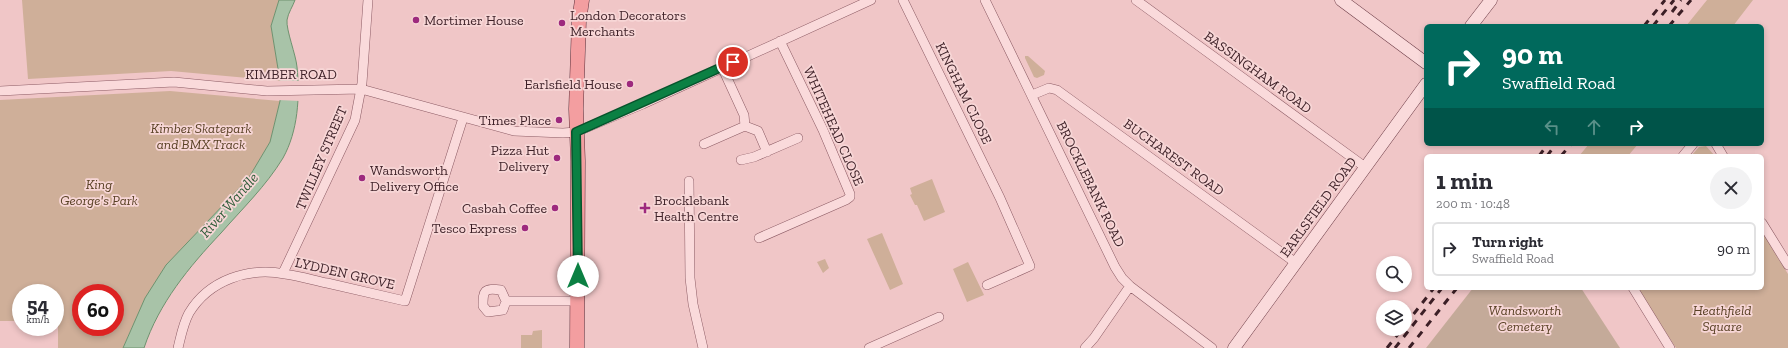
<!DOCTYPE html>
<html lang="en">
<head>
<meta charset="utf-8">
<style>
  body { margin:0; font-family:"Zilla Slab",serif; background:#f2f2f3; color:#2b2b33; height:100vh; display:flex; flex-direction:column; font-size:15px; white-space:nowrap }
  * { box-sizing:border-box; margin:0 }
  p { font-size:13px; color:#7c7c81 }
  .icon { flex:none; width:22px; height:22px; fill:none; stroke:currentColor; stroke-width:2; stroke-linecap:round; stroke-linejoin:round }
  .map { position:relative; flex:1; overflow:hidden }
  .details { position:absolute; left:1424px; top:154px; width:340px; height:136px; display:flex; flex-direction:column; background:#fff; border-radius:6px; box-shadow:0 2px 6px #0003 }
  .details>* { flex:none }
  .top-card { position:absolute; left:1424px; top:24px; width:340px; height:122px; border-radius:6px; box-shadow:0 2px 6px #0003; background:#00695c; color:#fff; overflow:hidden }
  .tools { position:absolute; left:1376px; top:256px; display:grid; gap:8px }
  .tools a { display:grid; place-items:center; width:36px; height:36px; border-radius:50%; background:#fff; box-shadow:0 2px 6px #0003; font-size:20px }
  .speed { position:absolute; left:12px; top:284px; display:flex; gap:8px; font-size:20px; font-weight:700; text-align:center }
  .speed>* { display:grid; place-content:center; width:52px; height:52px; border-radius:50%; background:#fff; box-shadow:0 2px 6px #0003; line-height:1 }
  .speed small { font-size:10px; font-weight:400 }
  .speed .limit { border:6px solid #d22; background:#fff; color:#111 }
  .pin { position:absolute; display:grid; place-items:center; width:34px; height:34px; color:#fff; margin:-17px; border:2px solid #fff; border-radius:50%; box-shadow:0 1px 4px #0007 }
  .me { position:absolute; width:44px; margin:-22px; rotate:0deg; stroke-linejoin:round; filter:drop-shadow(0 0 3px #0008) }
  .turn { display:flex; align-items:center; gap:14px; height:84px; padding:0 12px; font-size:18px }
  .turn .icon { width:52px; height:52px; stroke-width:2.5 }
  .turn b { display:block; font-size:28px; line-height:34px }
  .lanes { display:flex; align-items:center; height:38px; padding:0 12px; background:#0003; justify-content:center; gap:20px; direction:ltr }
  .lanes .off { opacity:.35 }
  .round { display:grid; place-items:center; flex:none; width:42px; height:42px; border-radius:21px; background:#f2f2f3 }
  .headline { display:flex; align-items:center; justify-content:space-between; height:68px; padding:0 12px }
  h1 { font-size:24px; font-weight:700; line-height:30px }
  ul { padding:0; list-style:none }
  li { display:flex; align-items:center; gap:12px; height:54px; margin:0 8px 6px; padding:0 4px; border:2px solid #e1e1e2; border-radius:6px }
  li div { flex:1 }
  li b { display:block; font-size:15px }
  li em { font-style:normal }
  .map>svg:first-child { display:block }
  .green { fill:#cfaf99; fill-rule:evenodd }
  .cemetery { fill:#c4aa99 }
  .water { fill:#a8c3a8; stroke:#6e926f }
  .pier { fill:#f0c6c7 }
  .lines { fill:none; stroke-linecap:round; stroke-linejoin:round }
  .street-casing { stroke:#8c5b64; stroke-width:10 }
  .secondary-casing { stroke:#6e3e48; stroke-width:13 }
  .primary-casing { stroke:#5a2f3a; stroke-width:15 }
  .street { stroke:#fadadb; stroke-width:9 }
  .secondary { stroke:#fadadb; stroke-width:12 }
  .primary { stroke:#f39ea0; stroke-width:14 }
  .rail { stroke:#3c1f26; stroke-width:3; stroke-dasharray:7 7; stroke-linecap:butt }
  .route-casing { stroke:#07532c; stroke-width:10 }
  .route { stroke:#0b8043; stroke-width:7 }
  .poi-dot { fill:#9d297d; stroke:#f7d6d6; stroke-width:1.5 }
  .labels { text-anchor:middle; stroke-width:3.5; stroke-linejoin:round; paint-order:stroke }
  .poi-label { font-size:14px; fill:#3c1f26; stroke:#f7d6d6; text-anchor:end }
  .street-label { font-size:14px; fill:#3c1f26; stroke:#f7d6d6 }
  .park-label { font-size:14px; font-style:italic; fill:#594125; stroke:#f7d6d6 }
  .water-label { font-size:15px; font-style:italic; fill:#2e5c38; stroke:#f7d6d6 }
</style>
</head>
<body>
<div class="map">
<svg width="1788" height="348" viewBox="0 0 1788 348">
  <rect width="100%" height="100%" fill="#f0c6c7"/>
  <!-- green -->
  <path class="green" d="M22,0H279L271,26L280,81L171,71L28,79Z
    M1707,0H1753L1733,26H1686Z
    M1025,56H1028L1045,71L1044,75L1037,78L1034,77L1025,58Z
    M170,91L280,101L270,142L248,179L166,265L132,327L123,348H58V320H55V293H21V321H0V100ZM81,293H115V327H81Z
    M1589,144H1638L1628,156H1579Z
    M1706,146L1715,156H1691L1699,147Z
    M932,179L945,212L924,221L917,205H915L910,195L912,194L910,188Z
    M882,233L903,284L890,290L867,239Z
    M1762,235H1764L1788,274V348H1676L1637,288H1762Z
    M825,259L829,268L823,273L817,262Z
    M968,262L984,295L967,302L953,269Z
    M542,330V348H521V335H532L533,331Z"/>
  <!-- cemetery -->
  <path class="cemetery" d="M1473,288H1581L1620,348H1426Z"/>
  <!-- water -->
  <path class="water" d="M279,0H295C293,6 288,13 287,20C286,30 296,55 297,67C300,97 298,131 283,158C266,186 242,209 221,233C189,267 159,303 144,348H123L145,298L166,265L248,179L270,142L280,101V81L271,26Z"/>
  <!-- pier -->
  <path class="pier" d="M278,81H300V101L278,100Z"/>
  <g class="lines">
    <!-- street casing -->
    <g class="street-casing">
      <path id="street" d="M903,0L1000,198L1030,266L987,285
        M985,0L1115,267L1122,278L1130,286L1212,348
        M1136,0L1365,167
        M722,67L744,115L745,126L758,131L767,152
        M0,91L174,82L267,91L361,89L514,131L563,133L576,132L643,104L871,0
        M1032,95L1049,88L1057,90L1296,263
        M704,144L745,126
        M1716,144L1723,156
        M1683,156L1693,144
        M741,160L754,157L798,138
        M689,181L690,278L693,304L703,348
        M1762,223L1788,265
        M759,238L846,200L850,197V194L823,130L780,41
        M283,273L355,120L362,83L368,0
        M1633,288L1670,348
        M506,301L503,310L488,312L483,306C483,290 484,288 501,290L506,301H577
        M178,348C181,336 183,324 189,313C209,280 248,267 285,274C299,276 313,280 327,283C353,289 379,295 405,301L463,118
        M869,348L939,317
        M1085,348L1094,338L1130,286"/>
    </g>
    <!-- secondary casing -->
    <g class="secondary-casing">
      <path id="secondary" d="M1341,0L1426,63
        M1471,26L1491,0
        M1234,348L1426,84"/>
    </g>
    <!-- primary casing -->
    <g class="primary-casing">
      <path id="primary" d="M577,348L578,161L576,109L579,21L582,0"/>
    </g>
    <!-- street -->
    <use href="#street" class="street"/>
    <!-- secondary -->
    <use href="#secondary" class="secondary"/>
    <!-- primary -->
    <use href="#primary" class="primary"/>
    <!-- rail -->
    <path class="rail" d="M1672,12L1681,0
      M1644,26L1665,0
      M1653,26L1674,0
      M1669,26L1691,0
      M1539,156L1548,144
      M1547,156L1556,144
      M1561,156L1571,144
      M1405,325L1434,288
      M1387,348L1402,329
      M1395,348L1442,288
      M1409,348L1457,288"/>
  </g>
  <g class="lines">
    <!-- route casing -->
    <g class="route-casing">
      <path id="route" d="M578,276L576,132L733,62"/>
    </g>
    <!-- route -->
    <use href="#route" class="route"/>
  </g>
  <!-- markers -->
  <g class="poi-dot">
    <circle cx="416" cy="20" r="4"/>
    <circle cx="562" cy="23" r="4"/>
    <circle cx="630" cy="84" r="4"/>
    <circle cx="559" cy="120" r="4"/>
    <circle cx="557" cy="158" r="4"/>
    <circle cx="362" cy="178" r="4"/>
    <circle cx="555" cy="208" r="4"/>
    <path d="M643 202h4v4h4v4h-4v4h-4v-4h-4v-4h4z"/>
    <circle cx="525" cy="228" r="4"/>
  </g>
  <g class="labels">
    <!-- poi labels -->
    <g class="poi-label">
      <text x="570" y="20" text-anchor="start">London Decorators<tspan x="570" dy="16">Merchants</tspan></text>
      <text x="424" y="25" text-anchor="start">Mortimer House</text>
      <text x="622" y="89">Earlsfield House</text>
      <text x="551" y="125">Times Place</text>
      <text x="549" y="155">Pizza Hut<tspan x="549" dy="16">Delivery</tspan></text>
      <text x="370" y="175" text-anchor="start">Wandsworth<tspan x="370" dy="16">Delivery Office</tspan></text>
      <text x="654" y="205" text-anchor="start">Brocklebank<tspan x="654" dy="16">Health Centre</tspan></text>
      <text x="547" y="213">Casbah Coffee</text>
      <text x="517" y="233">Tesco Express</text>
    </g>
    <!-- street labels -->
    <g class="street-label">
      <text transform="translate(1258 72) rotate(36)" y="5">BASSINGHAM ROAD</text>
      <text x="291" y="79">KIMBER ROAD</text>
      <text transform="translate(964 93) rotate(64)" y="5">KINGHAM CLOSE</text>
      <text transform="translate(834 126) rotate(66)" y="5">WHITEHEAD CLOSE</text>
      <text transform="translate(1174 157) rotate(36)" y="5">BUCHAREST ROAD</text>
      <text transform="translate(321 158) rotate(-67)" y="5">TWILLEY STREET</text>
      <text transform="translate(1091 184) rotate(64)" y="5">BROCKLEBANK ROAD</text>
      <text transform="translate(1318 207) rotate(-54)" y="5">EARLSFIELD ROAD</text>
      <text transform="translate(345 273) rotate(13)" y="5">LYDDEN GROVE</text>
    </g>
    <!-- park labels -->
    <g class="park-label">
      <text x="201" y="133">Kimber Skatepark<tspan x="201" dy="16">and BMX Track</tspan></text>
      <text x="99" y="189">King<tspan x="99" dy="16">George's Park</tspan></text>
      <text x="1525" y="315">Wandsworth<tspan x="1525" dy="16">Cemetery</tspan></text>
      <text x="1722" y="315">Heathfield<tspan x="1722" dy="16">Square</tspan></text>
    </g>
    <!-- water labels -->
    <g class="water-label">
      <text transform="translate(229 205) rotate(-49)" y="5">River Wandle</text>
    </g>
  </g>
</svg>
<div class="tools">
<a><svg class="icon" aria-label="search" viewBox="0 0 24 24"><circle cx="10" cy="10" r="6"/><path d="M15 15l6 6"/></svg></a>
<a><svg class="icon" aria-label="layers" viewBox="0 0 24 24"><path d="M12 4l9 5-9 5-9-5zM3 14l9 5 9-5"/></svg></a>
</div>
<div class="speed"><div>54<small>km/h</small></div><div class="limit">60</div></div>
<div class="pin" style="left:733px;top:62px;background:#d93025"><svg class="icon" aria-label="arrive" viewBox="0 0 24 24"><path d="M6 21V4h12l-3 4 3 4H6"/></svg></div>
<svg class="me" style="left:578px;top:276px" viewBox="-20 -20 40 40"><circle r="19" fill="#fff"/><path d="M0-13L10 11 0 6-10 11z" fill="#0b8043"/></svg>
<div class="top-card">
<div class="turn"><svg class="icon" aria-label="right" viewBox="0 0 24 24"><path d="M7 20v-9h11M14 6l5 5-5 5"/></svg><div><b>90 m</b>Swaffield Road</div></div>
<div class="lanes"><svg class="icon off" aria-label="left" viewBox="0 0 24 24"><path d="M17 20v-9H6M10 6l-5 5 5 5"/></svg><svg class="icon off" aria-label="ahead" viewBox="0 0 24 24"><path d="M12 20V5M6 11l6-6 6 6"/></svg><svg class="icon" aria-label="right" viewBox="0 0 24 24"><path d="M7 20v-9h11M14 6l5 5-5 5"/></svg></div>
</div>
<section class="details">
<div class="headline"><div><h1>1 min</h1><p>200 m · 10:48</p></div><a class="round"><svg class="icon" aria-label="close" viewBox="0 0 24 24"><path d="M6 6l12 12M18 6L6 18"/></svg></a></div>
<ul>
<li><svg class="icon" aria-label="right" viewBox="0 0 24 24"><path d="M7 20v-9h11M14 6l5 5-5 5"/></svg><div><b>Turn right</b><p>Swaffield Road</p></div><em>90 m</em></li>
</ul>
</section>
</div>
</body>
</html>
